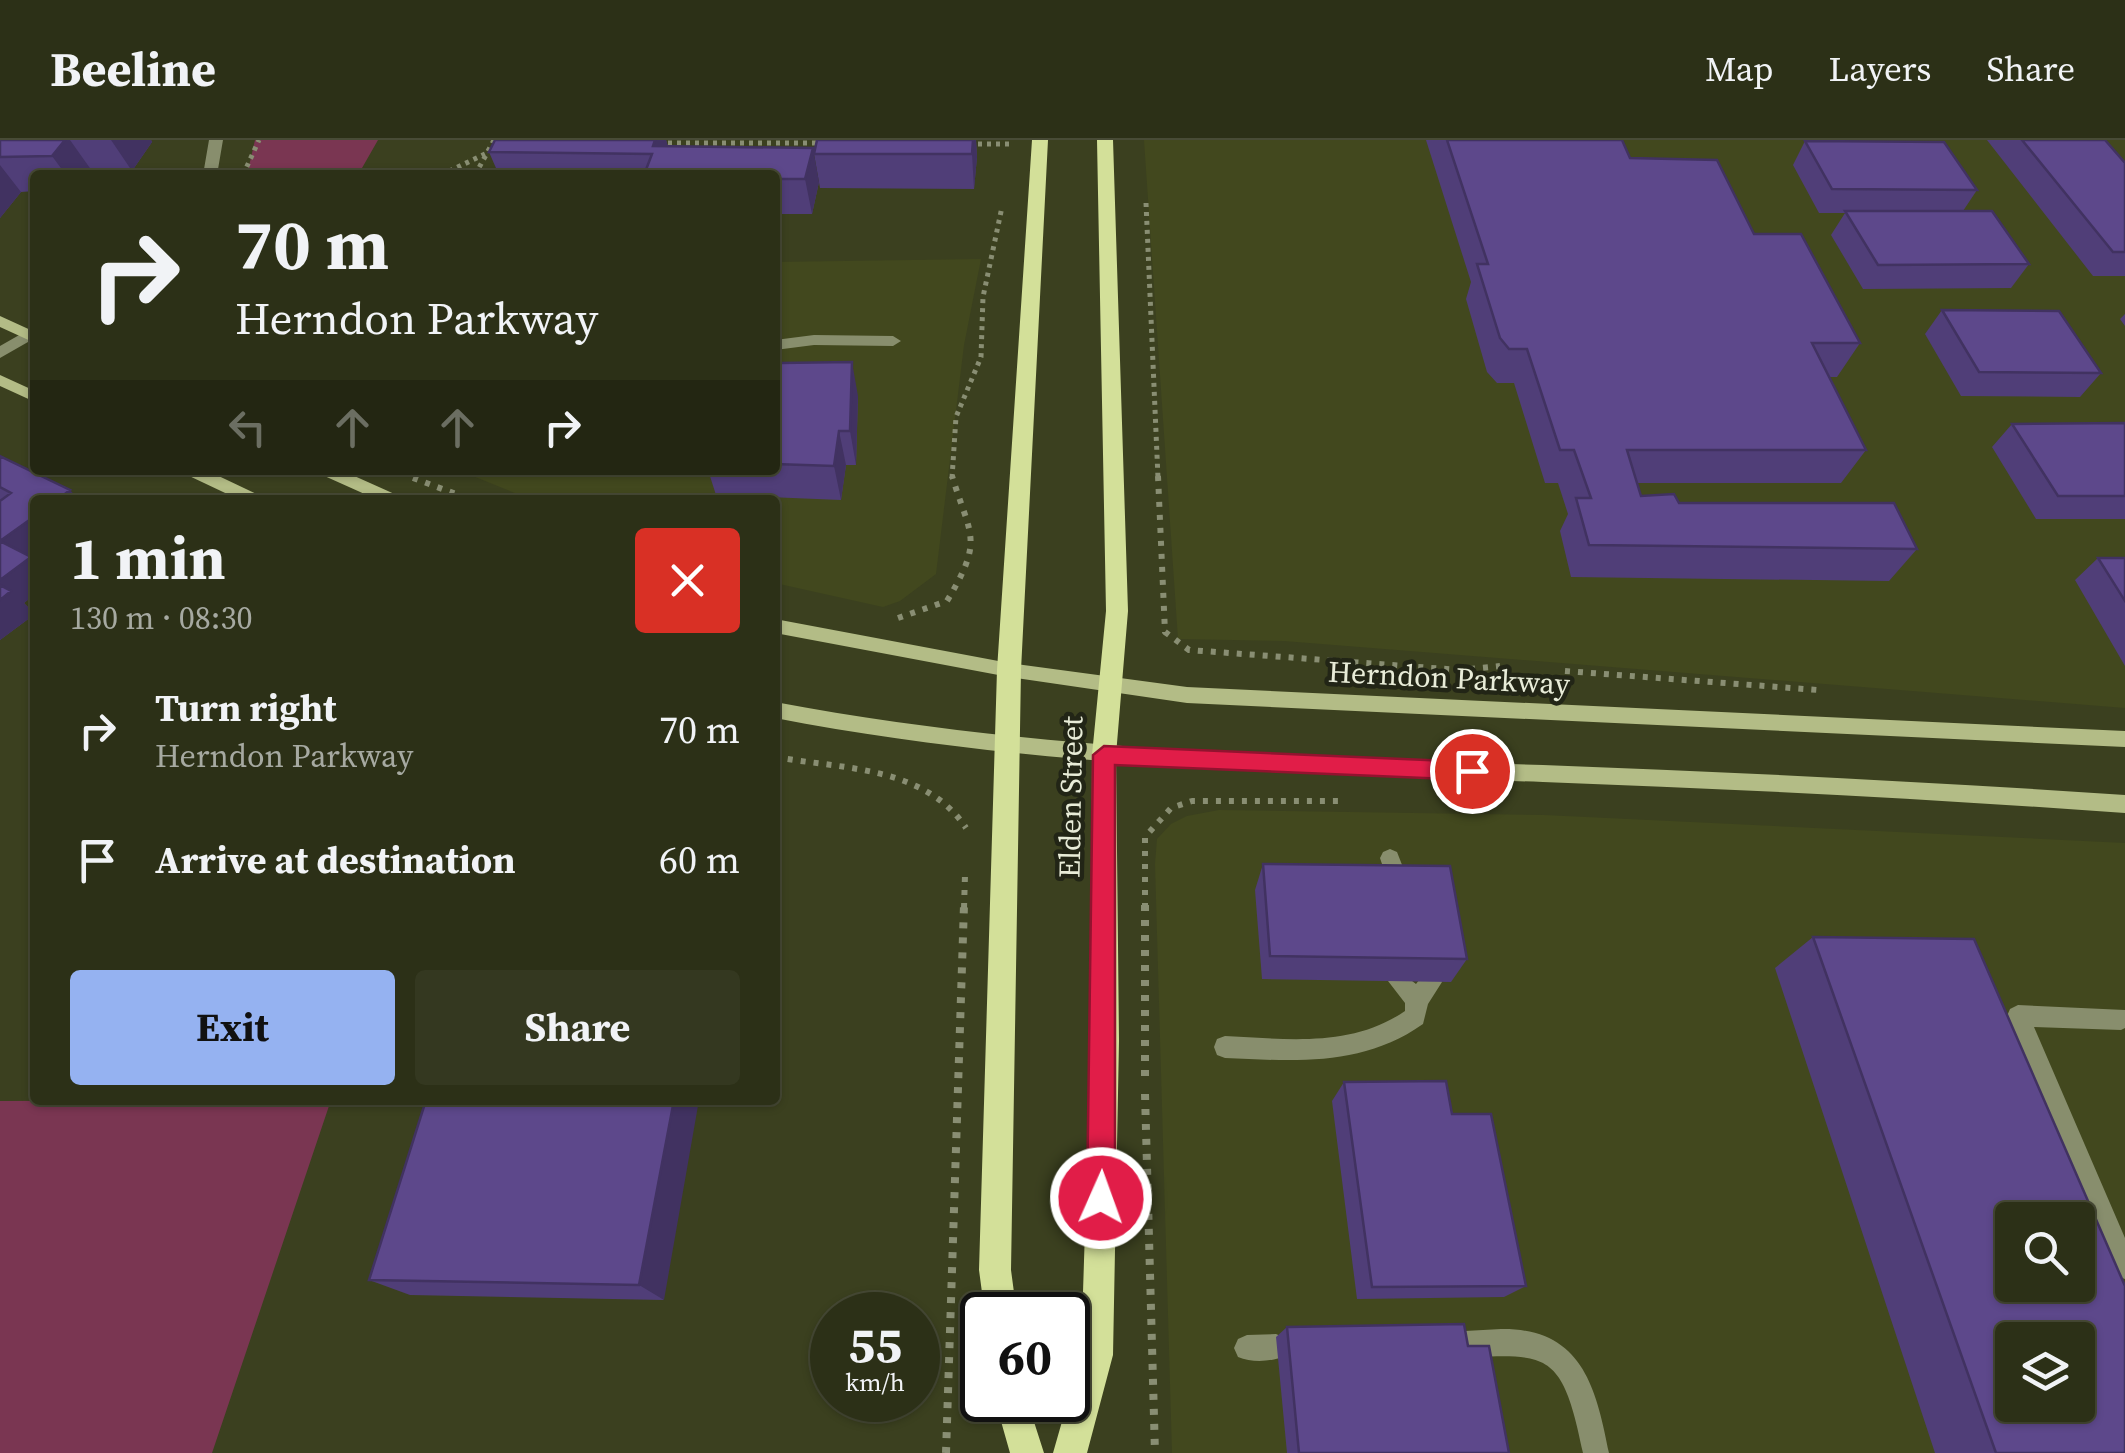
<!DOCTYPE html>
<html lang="en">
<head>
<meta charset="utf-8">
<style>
  body { margin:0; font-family:"Source Serif 4",serif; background:#343820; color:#f1f3f6; height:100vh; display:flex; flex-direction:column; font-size:38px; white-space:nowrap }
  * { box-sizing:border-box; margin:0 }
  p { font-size:32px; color:#a6a9a1 }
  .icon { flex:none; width:55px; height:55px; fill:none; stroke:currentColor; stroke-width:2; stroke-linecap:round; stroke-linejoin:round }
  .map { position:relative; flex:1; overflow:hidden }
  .drawer { position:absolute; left:30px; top:355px; width:750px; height:610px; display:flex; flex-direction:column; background:#2c3017; border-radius:10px; box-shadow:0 2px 8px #0004,0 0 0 2px #484b36 }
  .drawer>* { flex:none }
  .banner { position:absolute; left:30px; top:30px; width:750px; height:305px; border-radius:10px; box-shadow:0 2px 8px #0004,0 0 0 2px #484b36; background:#2c3017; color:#f1f3f6; overflow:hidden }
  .fabs { position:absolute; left:1995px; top:1062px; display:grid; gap:20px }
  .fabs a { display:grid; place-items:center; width:100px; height:100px; border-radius:10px; background:#2c3017; box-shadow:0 2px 8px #0004,0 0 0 2px #484b36; font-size:50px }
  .speed { position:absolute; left:810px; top:1152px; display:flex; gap:20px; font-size:50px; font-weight:700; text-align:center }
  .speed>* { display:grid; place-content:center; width:130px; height:130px; border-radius:50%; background:#2c3017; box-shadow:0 2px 8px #0004,0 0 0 2px #484b36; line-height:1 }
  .speed small { font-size:25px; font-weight:400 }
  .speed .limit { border:5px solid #111; border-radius:15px; background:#fff; color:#111 }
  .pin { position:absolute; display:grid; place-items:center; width:85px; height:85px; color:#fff; margin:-42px; border:5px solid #fff; border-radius:50%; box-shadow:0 2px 10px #0007 }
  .me { position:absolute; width:110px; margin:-55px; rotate:2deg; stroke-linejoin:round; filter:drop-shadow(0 0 8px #0008) }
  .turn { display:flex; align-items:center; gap:35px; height:210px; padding:0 40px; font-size:45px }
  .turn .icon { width:130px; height:130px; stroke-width:2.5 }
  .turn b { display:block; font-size:70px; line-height:85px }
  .lanes { display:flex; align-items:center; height:95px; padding:0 40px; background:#0003; justify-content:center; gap:50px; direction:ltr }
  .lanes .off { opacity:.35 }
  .round { display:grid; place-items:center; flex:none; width:105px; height:105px; border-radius:10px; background:#343820 }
  .overview { display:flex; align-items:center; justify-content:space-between; height:170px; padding:0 40px }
  h1 { font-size:60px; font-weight:700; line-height:75px }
  .button { display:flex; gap:20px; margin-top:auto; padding:20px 40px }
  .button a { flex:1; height:115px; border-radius:10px; background:#95b2f1; color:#111; font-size:40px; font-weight:700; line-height:115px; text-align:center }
  .button a+a { background:#343820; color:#f1f3f6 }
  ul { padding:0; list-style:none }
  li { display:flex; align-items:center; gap:30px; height:130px; padding:0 40px }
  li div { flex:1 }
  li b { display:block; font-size:38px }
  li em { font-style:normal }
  header { display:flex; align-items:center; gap:60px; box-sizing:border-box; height:140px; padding:0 50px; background:#2c3017; border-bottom:2px solid #484b36 }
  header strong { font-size:48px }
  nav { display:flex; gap:55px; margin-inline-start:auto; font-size:35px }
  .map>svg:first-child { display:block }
  .built { fill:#42481e; fill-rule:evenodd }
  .green { fill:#7a3652 }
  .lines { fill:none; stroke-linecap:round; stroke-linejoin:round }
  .path-far2 { stroke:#898e73; stroke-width:5; stroke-dasharray:4 5; stroke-linecap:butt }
  .path-far1 { stroke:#898e73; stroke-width:6; stroke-dasharray:5 8; stroke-linecap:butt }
  .path { stroke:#898e73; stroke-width:8; stroke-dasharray:6 9; stroke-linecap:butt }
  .lane { fill:#888e6d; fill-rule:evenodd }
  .street { fill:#888e6d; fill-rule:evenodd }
  .secondary { fill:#b3bc86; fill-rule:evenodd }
  .primary { fill:#d3e099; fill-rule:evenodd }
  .wall { fill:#503e78 }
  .shaded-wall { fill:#413261 }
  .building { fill:#5d488b; stroke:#413261; stroke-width:2.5; fill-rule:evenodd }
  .route { fill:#e11d48; stroke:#92132f; stroke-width:2.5 }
  .labels { text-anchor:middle; stroke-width:9; stroke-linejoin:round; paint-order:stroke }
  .street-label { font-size:30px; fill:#e8ecd8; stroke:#222516 }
</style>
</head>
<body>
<header>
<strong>Beeline</strong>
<nav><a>Map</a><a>Layers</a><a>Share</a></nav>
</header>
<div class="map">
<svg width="2125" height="1313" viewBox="0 0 2125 1313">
  <rect width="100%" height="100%" fill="#3b401f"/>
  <!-- built -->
  <path class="built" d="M1144,0H2125V568L1284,501L1178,499Z
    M981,119L964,205L936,434L900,461L883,467L775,443V360H532L458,330H775V122Z
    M1219,670L1544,675L2125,703V1313H1172L1155,724L1157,699L1171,684L1187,676ZM2012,1080H2078V1145H2012ZM2012,1200H2078V1265H2012Z"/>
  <!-- green -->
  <path class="green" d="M255,0H378L358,35H247Z
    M331,960L212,1313H0V961Z"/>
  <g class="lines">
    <!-- path-far2 -->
    <path class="path-far2" d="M659,3H822
      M969,4H1012
      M243,35L259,0
      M441,35L485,14
      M475,35L493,2H502
      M1146,63L1158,338
      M952,338L956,277L981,217L983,157L1002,67"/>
    <!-- path-far1 -->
    <path class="path-far1" d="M1158,336L1165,492L1189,510L1460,530L1500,526
      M413,338L472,360
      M898,478L947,461C984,399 971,398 952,336
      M1565,531L1818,550
      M775,617C842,629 925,626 966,688
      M964,768L965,735
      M1145,768V697L1171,668L1192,661H1338"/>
    <!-- path -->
    <path class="path" d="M1145,765V942
      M1145,954L1155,1313
      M946,1313L964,765"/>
    <!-- lane -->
    <path class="lane" d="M814,195L893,196L901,201L893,206L814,205L775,210V200Z
      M1390,709L1397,712L1406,735L1415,746L1412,753L1405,755L1390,748L1380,718L1383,712Z
      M1399,831L1416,844L1423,835L1431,832L1439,835L1442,842L1428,864L1423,884C1362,927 1296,921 1225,918L1217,915L1214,907L1217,899L1225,896C1287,899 1351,908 1405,871V863L1388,841L1391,834Z
      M2018,865L2125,870V888L2121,890L2034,887L2125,1098V1139L2116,1136L2007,876L2010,869Z
      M1501,1189C1582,1188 1596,1247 1609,1313H1583C1561,1204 1546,1215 1447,1218L1438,1214L1434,1205L1438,1196L1447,1192Z
      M1276,1194L1285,1198L1289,1207L1285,1216C1271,1222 1252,1223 1238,1217L1234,1208L1238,1199L1247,1195Z"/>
    <!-- street -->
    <path class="street" d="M209,0H223L217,35H203Z
      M35,186V198L0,218V206Z"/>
    <!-- secondary -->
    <path class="secondary" d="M0,176L35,192V203L0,187Z
      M0,235L35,251V262L0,246Z
      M183,330H206L261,356L263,360H240L185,334Z
      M318,330H341L399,356L401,360H378L320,334Z
      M775,479L1009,523L1187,547L2125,591V607L1187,563L1009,537L775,493Z
      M775,562C1029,610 1285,617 1543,625C1737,632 1931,642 2125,655V673C1931,659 1737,649 1543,642C1285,633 1029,627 775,578Z"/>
    <!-- primary -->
    <path class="primary" d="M1032,0H1048L1021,530L1011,1130L1017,1175H985L979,1130L997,530Z
      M1097,0H1113L1128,471L1116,615L1119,901L1113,1215L1087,1313H1053L1081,1215L1091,901L1092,615L1106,471Z
      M995,1260H1027L1044,1313H1010Z"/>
  </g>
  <!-- wall -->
  <path class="wall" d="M0,0H151L152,2L132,31H92L89,35H35V51L21,52L0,78Z
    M495,0H666L668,6L819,42L812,74H775V35H499L489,12Z
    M976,0L977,17L974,49L820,48L814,14Z
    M1426,0H1622L1630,18L1754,94L1860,203L1837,237H1829L1866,310L1841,343H1637L1641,356L1917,409L1889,441L1571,437L1560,391L1568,374L1558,343H1545L1514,243H1497L1487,232L1466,159L1471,142Z
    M1987,0H2105L2125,23V136H2093Z
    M1805,1L1977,50L1963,71L2029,124L2011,148L1863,149L1831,95L1845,73H1819L1793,25Z
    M1942,170L2101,233L2080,257L1961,256L1925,194Z
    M2125,174V186L2120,179Z
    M775,247L858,256L856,325H846L841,360L716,355L708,330H775Z
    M2125,283V379H2036L1992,307L2012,284Z
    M0,316L32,418L35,421V454L24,463L35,474L0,500Z
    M2098,418H2125V526L2075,440Z
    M1263,724L1467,819L1451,842L1262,839L1255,750Z
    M1813,797L2125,1313H1935L1775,828Z
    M1344,942L1452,974L1526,1146L1504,1157L1357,1159L1332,961Z
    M426,960L664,1160L410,1155L369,1140Z
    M1287,1187L1468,1206L1509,1313H1287L1276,1197Z"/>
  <!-- shaded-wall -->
  <path class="shaded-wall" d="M65,0H70L92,31L89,35H66L52,16Z
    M111,0H151L152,2L132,31Z
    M655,0H666L671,17L653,6Z
    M973,0H976L977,17L974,49L972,14Z
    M813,8L819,42L812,74L805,39Z
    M0,25L21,52L0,78Z
    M852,222L858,256L856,325L850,291Z
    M839,291L846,325L841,360L834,326Z
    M70,350L79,360H57Z
    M35,376V415L32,418L35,421V454L24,463L35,474L0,500V401Z
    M674,960H699L664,1160L639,1145Z"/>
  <!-- building -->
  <path class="building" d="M0,0H65L52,16L0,17Z
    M495,0H655L653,6L813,8L805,39H775V35H644L652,14L489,12Z
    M817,0H973L972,14H814Z
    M1447,0H1622L1630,18L1717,20L1754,94H1801L1860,203H1812L1866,310H1627L1641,356L1674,354L1679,363H1894L1917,409L1589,405L1576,358H1591L1574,310H1560L1527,209H1509L1500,198L1477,124H1488Z
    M2022,0H2105L2125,23V112H2113Z
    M1805,1L1944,2L1977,50L1832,49Z
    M1845,71H1992L2029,124L1878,125Z
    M1942,170L2059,171L2101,233L1979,232Z
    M852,222L850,291H839L834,326L775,324V247L780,223Z
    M2125,283V356H2058L2012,284Z
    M0,316L70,350L57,360H35V376L0,401V361L11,353L0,347Z
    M0,401L31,417L0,440Z
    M2098,418H2125V461Z
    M0,445L11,451L0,460Z
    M1263,724L1450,726L1467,819L1270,816Z
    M1813,797L1974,799L2125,1146V1313H1996ZM2012,1080H2078V1145H2012ZM2012,1200H2078V1265H2012Z
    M1446,941L1452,974H1491L1526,1146L1372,1147L1344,942Z
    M426,960H674L639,1145L369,1140Z
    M1464,1184L1468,1206H1489L1509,1313H1299L1287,1187Z"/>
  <!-- route -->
  <path class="route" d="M1104,606L1472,622L1483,631L1472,640L1115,625V1058L1111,1068L1101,1072L1091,1068L1087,1058L1093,615Z"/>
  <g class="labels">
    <!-- street labels -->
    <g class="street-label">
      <text transform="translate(1449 538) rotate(3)" y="10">Herndon Parkway</text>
      <text transform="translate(1071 657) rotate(-89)" y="10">Elden Street</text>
    </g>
  </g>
</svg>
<div class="fabs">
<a><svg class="icon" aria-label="search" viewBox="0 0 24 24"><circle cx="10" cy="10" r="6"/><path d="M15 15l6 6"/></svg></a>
<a><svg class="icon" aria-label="layers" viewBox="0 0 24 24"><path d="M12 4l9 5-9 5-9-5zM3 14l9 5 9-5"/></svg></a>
</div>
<div class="speed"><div>55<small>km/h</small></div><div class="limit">60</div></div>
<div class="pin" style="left:1472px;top:631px;background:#d93025"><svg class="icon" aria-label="arrive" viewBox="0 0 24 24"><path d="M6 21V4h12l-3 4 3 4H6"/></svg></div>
<svg class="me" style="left:1101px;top:1058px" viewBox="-20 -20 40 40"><circle r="17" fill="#e11d48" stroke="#fff" stroke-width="3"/><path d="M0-11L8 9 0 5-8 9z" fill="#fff"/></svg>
<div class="banner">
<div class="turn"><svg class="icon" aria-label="right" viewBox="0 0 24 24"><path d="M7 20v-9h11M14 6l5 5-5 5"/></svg><div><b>70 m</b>Herndon Parkway</div></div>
<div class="lanes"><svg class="icon off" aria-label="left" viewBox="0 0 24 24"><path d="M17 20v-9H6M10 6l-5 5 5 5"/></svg><svg class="icon off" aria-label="ahead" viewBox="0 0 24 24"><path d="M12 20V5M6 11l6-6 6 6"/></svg><svg class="icon off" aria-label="ahead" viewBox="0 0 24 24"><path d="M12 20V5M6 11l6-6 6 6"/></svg><svg class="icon" aria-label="right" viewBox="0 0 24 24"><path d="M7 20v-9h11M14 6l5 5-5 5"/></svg></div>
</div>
<section class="drawer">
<div class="overview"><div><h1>1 min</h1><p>130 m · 08:30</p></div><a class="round" style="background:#d93025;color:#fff"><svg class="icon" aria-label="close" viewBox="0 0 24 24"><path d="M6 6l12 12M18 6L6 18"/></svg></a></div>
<ul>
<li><svg class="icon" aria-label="right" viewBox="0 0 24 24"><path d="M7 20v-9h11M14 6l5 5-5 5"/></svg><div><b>Turn right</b><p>Herndon Parkway</p></div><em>70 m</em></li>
<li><svg class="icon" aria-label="arrive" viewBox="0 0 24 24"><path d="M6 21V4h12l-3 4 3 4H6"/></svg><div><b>Arrive at destination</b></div><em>60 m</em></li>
</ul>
<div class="button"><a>Exit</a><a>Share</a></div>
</section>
</div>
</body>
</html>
